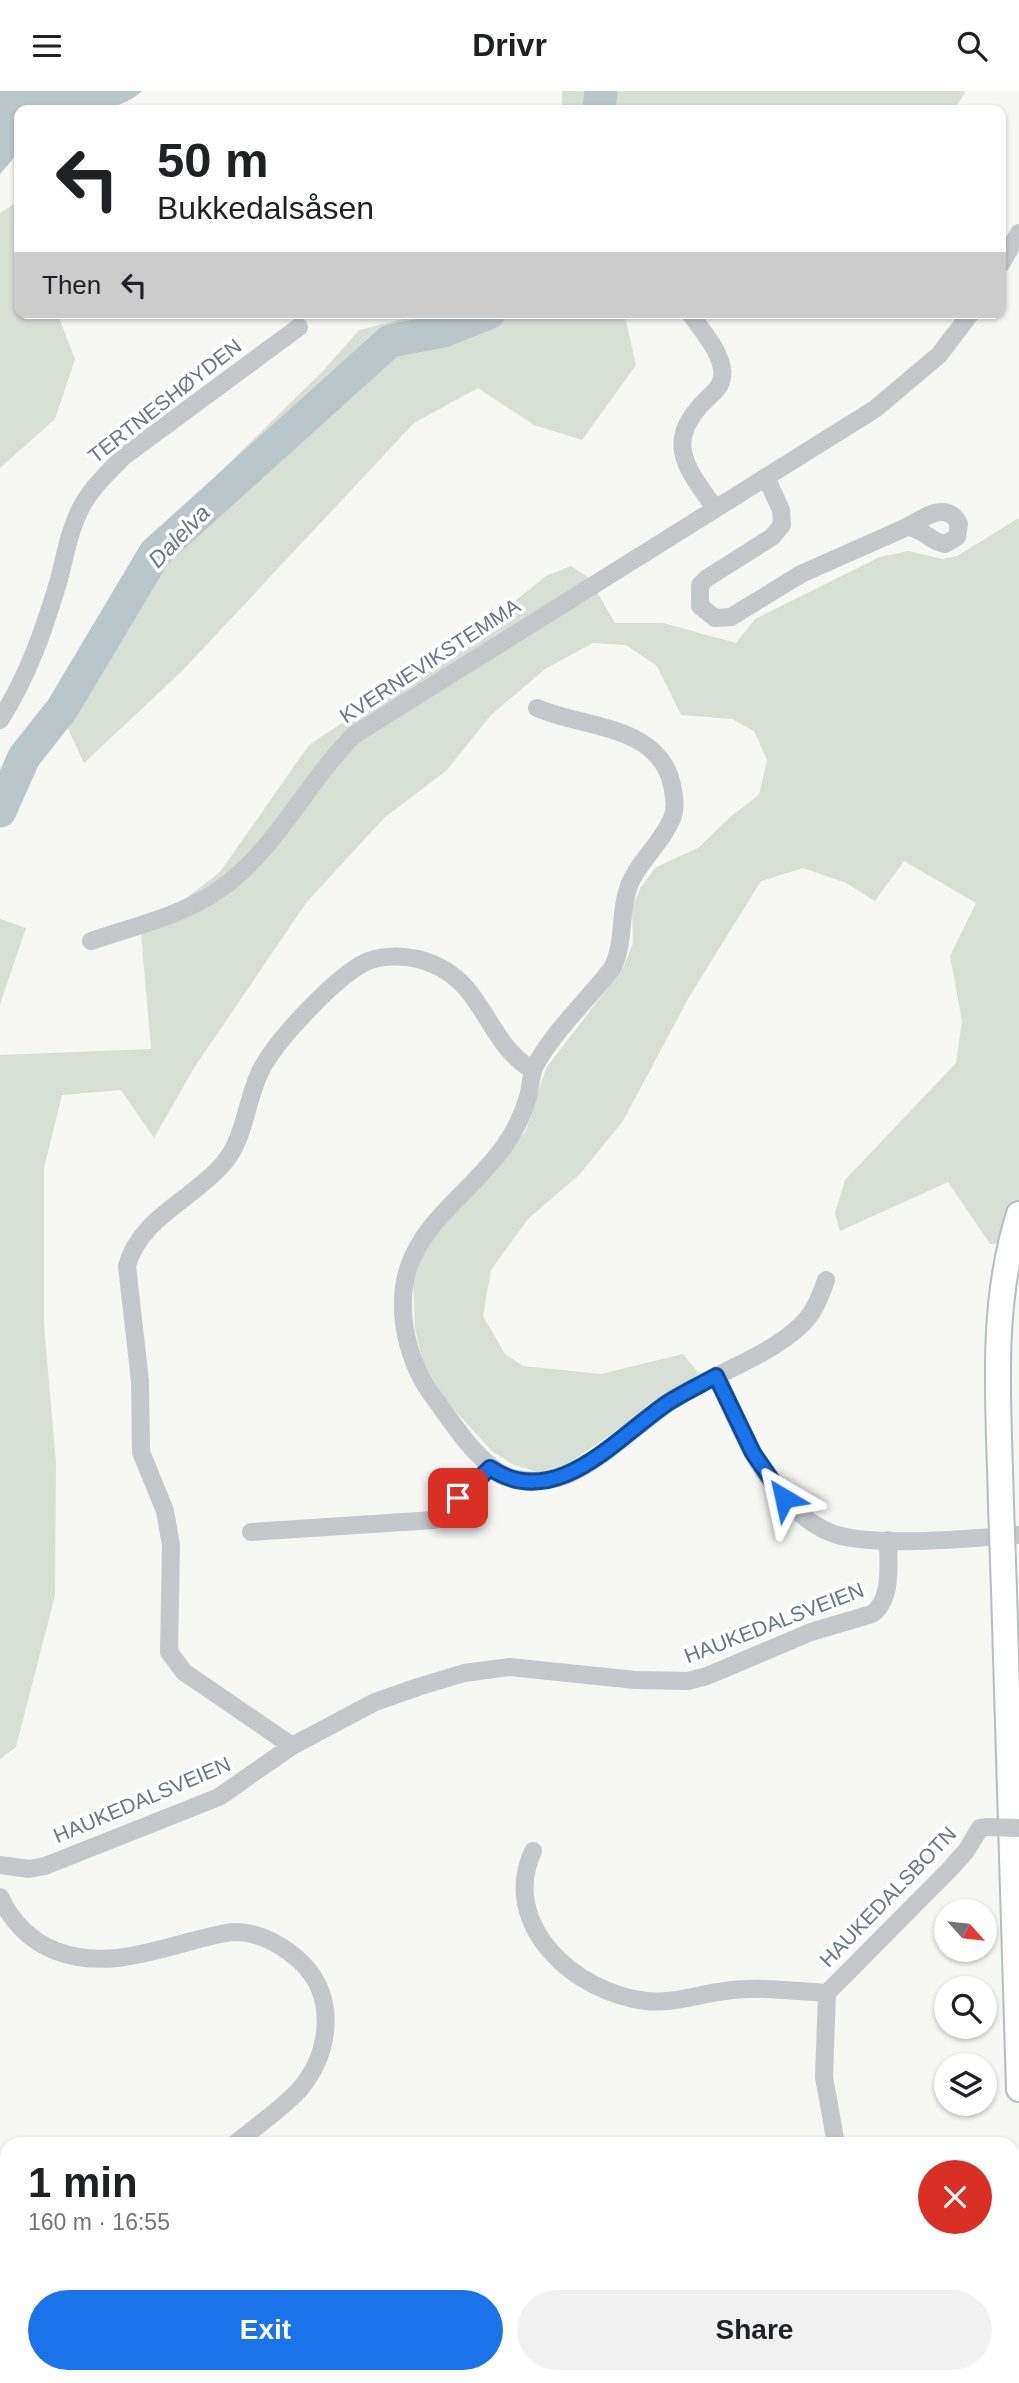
<!DOCTYPE html>
<html lang="en">
<head>
<meta charset="utf-8">
<style>
  body { margin:0; font-family:Arial,sans-serif; background:#f2f2f2; color:#202124; height:100vh; display:flex; flex-direction:column; font-size:26px; white-space:nowrap }
  * { box-sizing:border-box; margin:0 }
  p { font-size:23px; color:#757577 }
  .icon { flex:none; width:38px; height:38px; fill:none; stroke:currentColor; stroke-width:2; stroke-linecap:round; stroke-linejoin:round }
  .map { position:relative; flex:1; overflow:hidden }
  .side { position:absolute; left:0px; top:2046px; width:1020px; height:247px; display:flex; flex-direction:column; background:#fff; border-radius:21px 21px 0 0; box-shadow:0 2px 5px #0004 }
  .side>* { flex:none }
  .top-card { position:absolute; left:14px; top:14px; width:992px; height:214px; border-radius:14px; box-shadow:0 2px 5px #0004; background:#fff; color:#202124; overflow:hidden }
  .needle { width:46px; rotate:117deg }
  .buttons { position:absolute; left:934px; top:1808px; display:grid; gap:14px }
  .buttons a { display:grid; place-items:center; width:63px; height:63px; border-radius:50%; background:#fff; box-shadow:0 2px 5px #0004; font-size:35px }
  .pin { position:absolute; display:grid; place-items:center; width:60px; height:60px; color:#fff; margin:-30px; border-radius:14px; box-shadow:0 4px 10px #0006 }
  .me { position:absolute; width:77px; margin:-38px; rotate:324deg; stroke-linejoin:round; filter:drop-shadow(0 0 5px #0008) }
  .turn { display:flex; align-items:center; gap:24px; height:147px; padding:0 28px; font-size:32px }
  .turn .icon { width:91px; height:91px; stroke-width:2.5 }
  .turn b { display:block; font-size:49px; line-height:60px }
  .then { display:flex; align-items:center; height:66px; padding:0 28px; background:#0003; gap:14px; font-size:26px }
  .round { display:grid; place-items:center; flex:none; width:74px; height:74px; border-radius:37px; background:#f2f2f2 }
  .headline { display:flex; align-items:center; justify-content:space-between; height:119px; padding:0 28px }
  h1 { font-size:42px; font-weight:700; line-height:52px }
  .primary-button { display:flex; gap:14px; margin-top:auto; padding:14px 28px }
  .primary-button a { flex:1; height:80px; border-radius:42px; background:#1a73e8; color:#fff; font-size:28px; font-weight:700; line-height:80px; text-align:center }
  .primary-button a+a { background:#f2f2f2; color:#202124 }
  header { display:flex; justify-content:space-between; align-items:center; height:91px; padding:0 28px; background:#fff; font-size:32px; font-weight:700 }
  .map>svg:first-child { display:block }
  .green { fill:#d8dfd5 }
  .water { fill:#bac7ca }
  .lines { fill:none; stroke-linecap:round; stroke-linejoin:round }
  .river { stroke:#bac7ca; stroke-width:33 }
  .secondary-casing { stroke:#b6bcc0; stroke-width:28 }
  .street { stroke:#c4c8cb; stroke-width:18 }
  .secondary { stroke:#fff; stroke-width:24 }
  .secondary-bridge-casing { stroke:#b6bcc0; stroke-width:28; stroke-linecap:butt }
  .street-bridge { stroke:#c4c8cb; stroke-width:18 }
  .secondary-bridge { stroke:#fff; stroke-width:24 }
  .route-casing { stroke:#114b97; stroke-width:18 }
  .route { stroke:#1a73e8; stroke-width:12 }
  .labels { text-anchor:middle; stroke-width:7; stroke-linejoin:round; paint-order:stroke }
  .street-label { font-size:21px; fill:#657886; stroke:#fff }
  .water-label { font-size:23px; font-style:italic; fill:#617a82; stroke:#fff }
</style>
</head>
<body>
<header><svg class="icon" aria-label="menu" viewBox="0 0 24 24"><path d="M4 6h16M4 12h16M4 18h16"/></svg>Drivr<svg class="icon" aria-label="search" viewBox="0 0 24 24"><circle cx="10" cy="10" r="6"/><path d="M15 15l6 6"/></svg></header>
<div class="map">
<svg width="1019" height="2292" viewBox="0 0 1019 2292">
  <rect width="100%" height="100%" fill="#f7f7f4"/>
  <!-- green -->
  <path class="green" d="M562,0H966L954,19H562Z
    M19,110V222H57L75,268L55,328L0,377V122Z
    M426,222H624L636,274L582,349L534,334L478,297L414,332L182,580L84,672L56,612L105,522L170,430L323,280L359,239Z
    M1019,427V1151L990,1153L948,1091L840,1140L835,1122L845,1089L956,972L962,930L950,865L976,812L904,770L875,810L846,792L803,777L761,790L689,906L623,1030L580,1083L528,1128L491,1179L483,1225L505,1263L523,1275L601,1283L683,1263L699,1283L566,1374L542,1382L514,1374L492,1360L445,1309L423,1271L415,1238L413,1183L438,1138L496,1080L526,1039L546,977L623,877L633,852L632,816L641,796L656,776L698,757L730,726L759,704L767,669L754,640L732,628L681,624L657,575L626,554L593,552L545,578L491,624L447,679L384,727L306,812L194,977L154,1047L121,999L62,1004L44,1077V1234L56,1372L55,1504L16,1656L0,1668V964L151,958L141,842L220,781L309,654L467,549L546,485L571,475L588,486L615,532H663L736,552L755,528L880,466L908,460L943,468L957,465Z
    M0,828L26,837L0,913Z"/>
  <!-- water -->
  <path class="water" d="M0,0H142C112,28 58,19 19,19V61L0,83Z"/>
  <g class="lines">
    <!-- river -->
    <path class="river" d="M599,19L601,0
      M0,720L24,666L62,618L155,462L390,250L443,240L489,222
      M0,2133L7,2139
      M173,2286L180,2292"/>
    <!-- secondary casing -->
    <g class="secondary-casing">
      <path id="secondary" d="M1001,1414C999,1316 989,1218 1019,1123
        M1004,1499L1019,1998"/>
    </g>
    <!-- street -->
    <path class="street" d="M1001,173L1019,142
      M690,222C700,238 720,259 722,278C724,290 718,298 709,306C664,348 683,374 715,417
      M766,386L781,419L782,434L772,446L707,487L700,494V515L715,527L731,526L801,483L907,436C923,437 930,451 945,453L957,446L959,433C947,409 923,427 907,436
      M537,617C582,637 659,633 672,694C674,704 676,715 673,725C664,749 643,766 632,788C618,816 626,848 613,876C588,909 555,938 535,975C530,985 531,996 528,1006C523,1023 515,1040 505,1054C476,1097 425,1126 408,1178C395,1221 408,1273 435,1308C454,1334 485,1383 516,1388C533,1391 553,1390 569,1383C606,1366 635,1335 668,1312C707,1285 767,1267 800,1235C814,1223 820,1206 826,1189
      M0,629C28,585 43,541 58,492C65,467 69,438 82,415C92,396 108,382 123,366L299,236
      M91,850C135,835 182,825 220,798C276,759 306,692 354,644L875,318L939,264L971,222
      M716,1285C733,1319 747,1358 770,1389C785,1410 804,1430 829,1441C867,1458 975,1447 1019,1444
      M251,1441L434,1429L490,1377
      M292,1655L184,1581L169,1561L171,1454L165,1420L141,1361L140,1290L127,1175C140,1127 192,1109 223,1073C245,1048 246,1010 260,981C275,950 332,890 362,873C378,864 401,864 418,868C486,885 483,951 533,979
      M533,1760C499,1834 575,1902 646,1910C674,1913 698,1903 725,1900C759,1895 793,1900 827,1902
      M0,1774L29,1778L45,1775L219,1706L292,1655L375,1611L418,1596L464,1582L510,1576L635,1589L688,1590L707,1585L811,1541L872,1523C893,1508 888,1473 888,1449
      M0,1806C12,1831 30,1850 56,1860C104,1878 149,1861 196,1849C209,1846 223,1841 237,1841C262,1842 286,1856 303,1873C337,1907 330,1963 300,1998C281,2019 257,2034 235,2053
      M836,2053L824,1986L827,1902L951,1777L966,1760L980,1737L988,1736
      M0,2210L7,2217
      M75,2286L80,2292
      M681,2286L694,2292
      M896,2292L897,2286"/>
    <!-- secondary -->
    <use href="#secondary" class="secondary"/>
    <!-- secondary-bridge casing -->
    <g class="secondary-bridge-casing">
      <path id="secondary-bridge" d="M1001,1414L1004,1499"/>
    </g>
    <!-- street-bridge -->
    <path class="street-bridge" d="M988,1736L1019,1737"/>
    <!-- secondary-bridge -->
    <use href="#secondary-bridge" class="secondary-bridge"/>
  </g>
  <g class="lines">
    <!-- route casing -->
    <g class="route-casing">
      <path id="route" d="M458,1407L490,1377C556,1422 618,1345 669,1311C684,1302 700,1294 716,1285L753,1362L784,1407"/>
    </g>
    <!-- route -->
    <use href="#route" class="route"/>
  </g>
  <g class="labels">
    <!-- street labels -->
    <g class="street-label">
      <text transform="translate(165 310) rotate(-38)" y="7">TERTNESHØYDEN</text>
      <text transform="translate(430 570) rotate(-33)" y="7">KVERNEVIKSTEMMA</text>
      <text transform="translate(774 1532) rotate(-21)" y="7">HAUKEDALSVEIEN</text>
      <text transform="translate(142 1709) rotate(-23)" y="7">HAUKEDALSVEIEN</text>
      <text transform="translate(888 1806) rotate(-46)" y="7">HAUKEDALSBOTN</text>
    </g>
    <!-- water labels -->
    <g class="water-label">
      <text transform="translate(179 445) rotate(-46)" y="8">Dalelva</text>
    </g>
  </g>
</svg>
<div class="buttons">
<a><svg class="needle" viewBox="-14 -14 28 28"><path d="M0-13l5 13h-10z" fill="#e53935"/><path d="M0 13l5-13h-10z" fill="#757577"/></svg></a>
<a><svg class="icon" aria-label="search" viewBox="0 0 24 24"><circle cx="10" cy="10" r="6"/><path d="M15 15l6 6"/></svg></a>
<a><svg class="icon" aria-label="layers" viewBox="0 0 24 24"><path d="M12 4l9 5-9 5-9-5zM3 14l9 5 9-5"/></svg></a>
</div>
<div class="pin" style="left:458px;top:1407px;background:#d93025"><svg class="icon" aria-label="arrive" viewBox="0 0 24 24"><path d="M6 21V4h12l-3 4 3 4H6"/></svg></div>
<svg class="me" style="left:784px;top:1407px" viewBox="-20 -20 40 40"><path d="M0-17L14 15 0 8-14 15z" fill="#1a73e8" stroke="#fff" stroke-width="4"/></svg>
<div class="top-card">
<div class="turn"><svg class="icon" aria-label="left" viewBox="0 0 24 24"><path d="M17 20v-9H6M10 6l-5 5 5 5"/></svg><div><b>50 m</b>Bukkedalsåsen</div></div>
<div class="then">Then<svg class="icon" aria-label="left" viewBox="0 0 24 24"><path d="M17 20v-9H6M10 6l-5 5 5 5"/></svg></div>
</div>
<section class="side">
<div class="headline"><div><h1>1 min</h1><p>160 m · 16:55</p></div><a class="round" style="background:#d93025;color:#fff"><svg class="icon" aria-label="close" viewBox="0 0 24 24"><path d="M6 6l12 12M18 6L6 18"/></svg></a></div>
<div class="primary-button"><a>Exit</a><a>Share</a></div>
</section>
</div>
</body>
</html>
